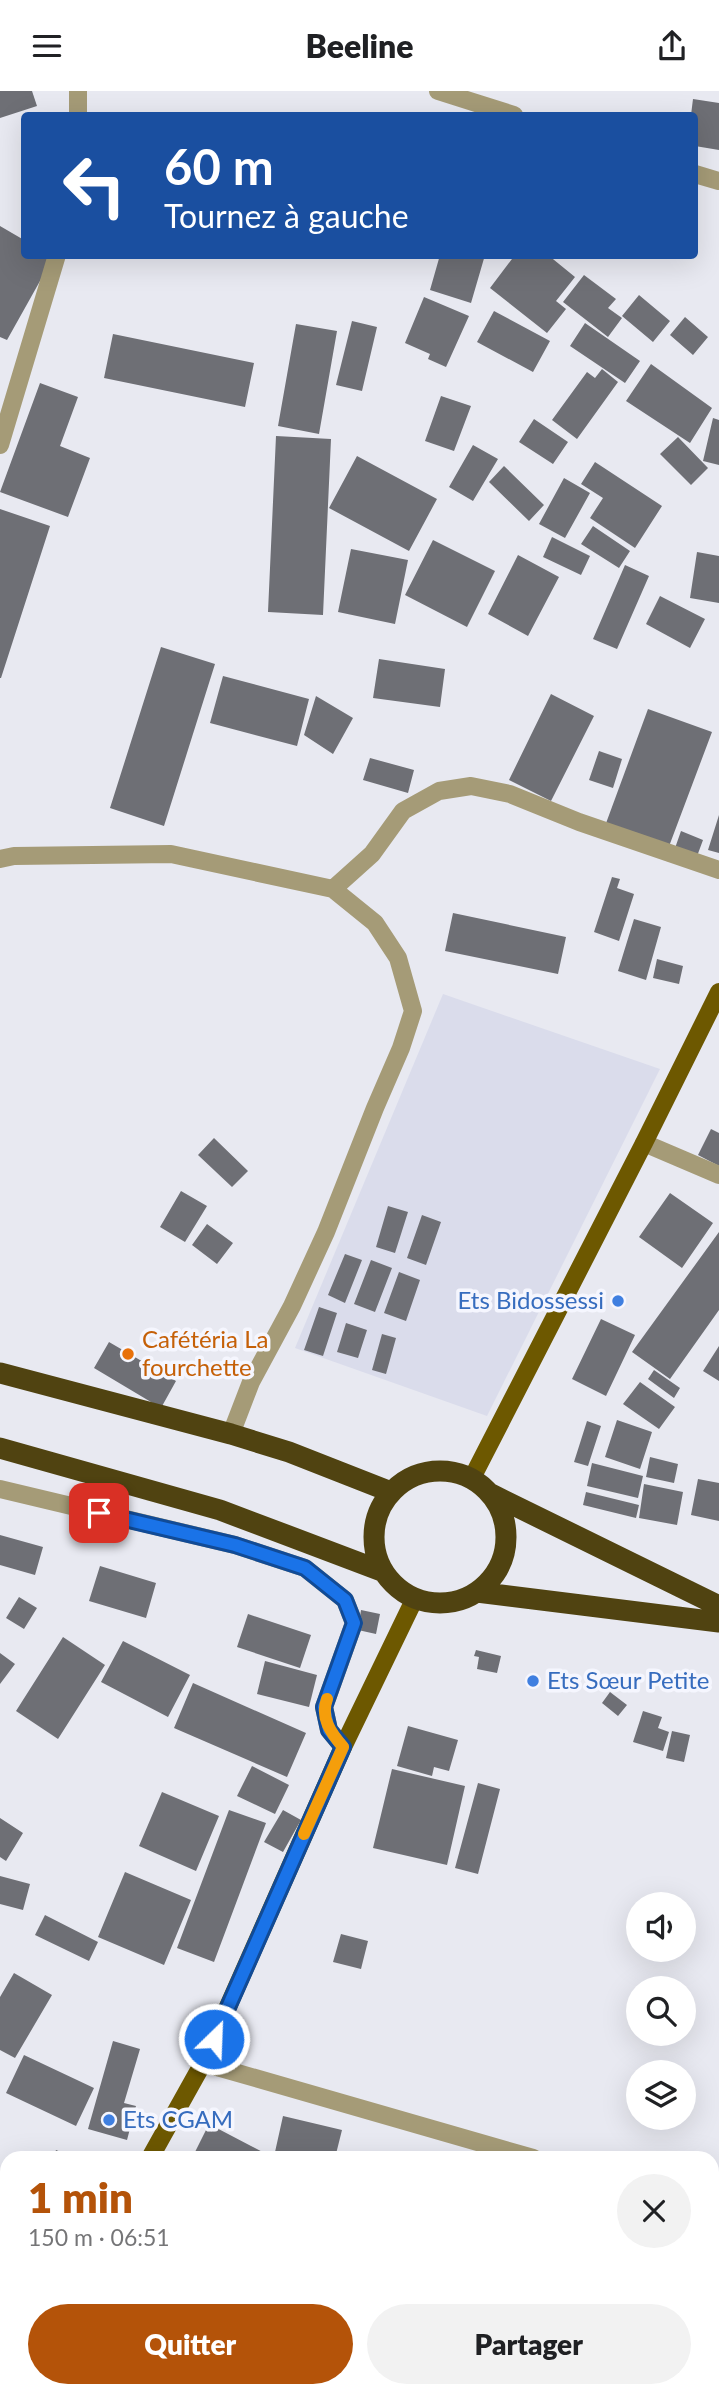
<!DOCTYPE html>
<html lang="fr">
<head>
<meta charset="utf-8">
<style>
  body { margin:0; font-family:Lato,sans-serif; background:#f2f2f2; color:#202124; height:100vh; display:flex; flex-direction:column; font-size:26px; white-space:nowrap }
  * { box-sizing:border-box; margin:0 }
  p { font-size:23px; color:#757577 }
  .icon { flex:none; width:38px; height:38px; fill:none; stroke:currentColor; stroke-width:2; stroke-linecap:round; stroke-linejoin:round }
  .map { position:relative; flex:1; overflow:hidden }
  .panel { position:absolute; left:0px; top:2060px; width:719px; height:247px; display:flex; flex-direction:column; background:#fff; border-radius:21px 21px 0 0; box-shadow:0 7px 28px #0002 }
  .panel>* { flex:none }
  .banner { position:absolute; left:21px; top:21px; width:677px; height:147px; border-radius:7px; box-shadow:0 7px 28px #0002; background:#1a4fa0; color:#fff; overflow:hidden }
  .controls { position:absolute; left:626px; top:1801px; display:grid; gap:14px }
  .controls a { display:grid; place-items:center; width:70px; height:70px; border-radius:50%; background:#fff; box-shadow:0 7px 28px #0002; font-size:35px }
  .pin { position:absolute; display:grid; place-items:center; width:60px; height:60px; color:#fff; margin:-30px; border-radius:14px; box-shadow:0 4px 10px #0006 }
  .me { position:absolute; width:77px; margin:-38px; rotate:24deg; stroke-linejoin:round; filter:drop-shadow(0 0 5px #0008) }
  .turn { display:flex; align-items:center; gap:24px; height:147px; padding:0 28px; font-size:32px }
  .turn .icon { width:91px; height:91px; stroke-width:2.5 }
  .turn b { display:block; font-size:49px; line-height:60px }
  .round { display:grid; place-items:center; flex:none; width:74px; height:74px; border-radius:37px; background:#f2f2f2 }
  .summary { display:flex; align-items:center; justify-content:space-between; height:119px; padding:0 28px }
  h1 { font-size:42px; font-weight:800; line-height:52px; color:#b45309 }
  .button { display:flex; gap:14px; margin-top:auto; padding:14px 28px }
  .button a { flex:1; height:80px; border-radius:42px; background:#b45309; color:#fff; font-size:28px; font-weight:800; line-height:80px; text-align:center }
  .button a+a { background:#f2f2f2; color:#202124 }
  header { display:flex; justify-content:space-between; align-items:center; height:91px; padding:0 28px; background:#fff; font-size:32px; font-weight:800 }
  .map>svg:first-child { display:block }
  .built { fill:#dadceb }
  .building { fill:#6e6f75 }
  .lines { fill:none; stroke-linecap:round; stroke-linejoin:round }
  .minor { stroke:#a59b77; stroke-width:18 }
  .major { stroke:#6d5800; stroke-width:18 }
  .highway { stroke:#504311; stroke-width:21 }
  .route-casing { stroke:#114b97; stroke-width:18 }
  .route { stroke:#1a73e8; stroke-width:12 }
  .slow { stroke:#f59e0b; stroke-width:12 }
  .shop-dot { fill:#3f7fe0; stroke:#f5f6fe; stroke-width:2.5 }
  .food-dot { fill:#e8710a; stroke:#f5f6fe; stroke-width:2.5 }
  .labels { text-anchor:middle; stroke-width:7; stroke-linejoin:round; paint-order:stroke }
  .shop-label { font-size:24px; fill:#366cbe; stroke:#f5f6fe; text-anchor:start }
  .food-label { font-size:24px; fill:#c56008; stroke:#f5f6fe; text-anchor:start }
</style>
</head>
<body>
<header><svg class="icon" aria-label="menu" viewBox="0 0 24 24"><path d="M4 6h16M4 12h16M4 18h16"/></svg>Beeline<svg class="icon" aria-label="share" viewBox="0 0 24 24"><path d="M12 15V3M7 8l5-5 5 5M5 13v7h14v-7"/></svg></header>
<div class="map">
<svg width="719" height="2306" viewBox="0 0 719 2306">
  <rect width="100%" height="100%" fill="#e8e9f1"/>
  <!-- built -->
  <path class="built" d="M443,903L660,978L487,1325L295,1257Z"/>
  <!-- building -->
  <path class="building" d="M0,0H32L37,15L0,27Z
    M693,8L719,12V59L695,55V24H691Z
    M0,135L24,149V164L54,165L7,249L0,246Z
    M440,164H485L471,212L430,199Z
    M515,164H548L575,186L556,210L566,218L547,242L490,197Z
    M584,184L616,208L608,217L622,227L608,246L563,211Z
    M639,204L670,230L653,251L622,225Z
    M424,206L469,225L446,276L428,268L430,263L405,252Z
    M494,220L550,250L533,281L477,251Z
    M685,226L708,246L693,264L670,244Z
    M352,230L377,236L362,300L336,294Z
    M585,232L640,270L625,292L570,255Z
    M296,233L337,240L319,343L278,335Z
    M113,243L254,272L245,316L104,287Z
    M651,273L712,317L690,352L626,310Z
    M602,278L618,291L577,348L552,329L587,281L595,287Z
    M40,292L78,306L60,355L90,367L68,426L0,401Z
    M441,305L471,315L454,360L425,350Z
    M713,327L719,329V374L703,370Z
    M534,328L568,351L553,373L519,351Z
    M276,345L331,348L323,524L268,521Z
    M678,346L708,377L691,394L660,363Z
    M473,354L498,368L473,410L449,396Z
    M357,365L437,408L409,460L329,417Z
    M595,371L662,415L635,457L590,427L603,407L581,393Z
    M504,375L544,414L529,430L489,391Z
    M564,387L590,402L565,447L539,433Z
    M0,418L50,435L1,587H0Z
    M593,435L630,460L619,477L581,453Z
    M552,446L590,465L581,484L543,466Z
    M433,449L495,480L467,536L405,504Z
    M351,458L408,469L395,533L338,521Z
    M697,461L719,465V512L690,507Z
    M518,464L559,486L528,545L488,523Z
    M625,474L649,485L617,558L593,548Z
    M660,505L705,528L690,557L646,533Z
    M161,556L215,573L164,735L110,717Z
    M379,568L445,578L440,616L373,607Z
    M223,585L309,608L297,655L210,632Z
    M551,603L594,625L551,710L509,689Z
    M316,605L353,627L333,663L304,644Z
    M648,618L712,641L668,758L605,735Z
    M599,660L622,668L613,697L589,689Z
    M370,667L414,679L408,702L363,689Z
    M719,724V762L708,759Z
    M681,740L703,749L696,768L674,760Z
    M612,786L620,788L617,797L634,803L619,850L594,841Z
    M453,822L566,846L558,883L445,860Z
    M634,828L661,836L646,889L618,880Z
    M657,868L683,875L679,893L653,887Z
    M711,1038L719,1042V1075L698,1064Z
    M214,1047L248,1080L232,1096L198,1064Z
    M181,1100L207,1115L185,1151L160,1136Z
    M670,1102L713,1132L682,1177L639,1146Z
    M388,1115L408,1121L395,1162L376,1156Z
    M422,1124L441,1131L426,1174L407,1167Z
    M207,1133L233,1152L217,1173L192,1154Z
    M719,1141V1219L670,1288L632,1261Z
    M345,1163L362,1169L345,1212L328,1204Z
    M371,1169L392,1177L375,1221L354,1213Z
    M399,1181L420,1189L406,1230L384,1222Z
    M319,1216L337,1222L323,1265L304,1259Z
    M601,1228L635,1244L606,1305L572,1288Z
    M346,1232L367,1239L358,1267L337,1261Z
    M382,1243L396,1247L386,1283L372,1279Z
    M109,1251L176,1290L161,1317L94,1277Z
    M719,1255V1290L703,1280Z
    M654,1279L680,1297L674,1307L648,1288Z
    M640,1291L675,1316L659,1338L623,1313Z
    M617,1329L652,1341L640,1378L605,1366Z
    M587,1330L601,1335L588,1375L574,1371Z
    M650,1366L678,1373L674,1392L646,1386Z
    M592,1372L643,1385L638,1407L587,1395Z
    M698,1388L719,1392V1430L691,1424Z
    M644,1393L683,1401L677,1434L639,1427Z
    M586,1401L639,1414L636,1427L583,1414Z
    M0,1444L43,1456L35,1484L0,1474Z
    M100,1475L156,1492L146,1527L89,1510Z
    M19,1506L37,1517L24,1538L6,1527Z
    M361,1519L380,1523L376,1543L358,1539Z
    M248,1523L311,1544L300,1577L237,1556Z
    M63,1546L105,1574L58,1648L16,1620Z
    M123,1550L190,1584L168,1626L101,1591Z
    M476,1559L501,1565L497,1582L477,1578L479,1566L474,1565Z
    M0,1562L15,1573L0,1593Z
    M265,1570L317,1584L309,1616L257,1603Z
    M193,1592L306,1642L287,1686L174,1637Z
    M610,1601L627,1614L618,1625L602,1612Z
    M643,1620L662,1626L658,1637L669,1641L663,1660L633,1651Z
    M408,1635L458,1649L449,1680L434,1676L432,1685L397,1675Z
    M672,1640L690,1644L684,1671L666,1667Z
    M252,1675L289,1694L275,1723L237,1705Z
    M392,1678L465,1695L447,1774L373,1757Z
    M478,1692L500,1698L478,1783L455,1777Z
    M162,1701L219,1725L196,1780L139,1755Z
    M229,1719L266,1732L214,1871L177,1857Z
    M283,1719L301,1729L283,1761L264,1751Z
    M0,1727L23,1742L6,1770L0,1766Z
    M125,1781L191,1809L164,1874L98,1846Z
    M0,1785L30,1793L23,1819L0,1813Z
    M45,1824L98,1851L89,1870L35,1844Z
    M341,1843L368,1850L361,1878L333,1871Z
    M14,1882L52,1904L15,1967L0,1959V1906Z
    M113,1950L140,1958L124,2012L136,2015L127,2049L88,2038Z
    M24,1964L94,1997L76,2035L6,2002Z
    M283,2025L342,2039L335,2067H299L275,2061Z
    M209,2033L251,2055L274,2067H192Z
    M56,2059L75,2067H53Z
    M712,2237L719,2238V2260L715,2287H712Z
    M367,2300L406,2302V2306H368Z
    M411,2300H460L459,2306H410Z"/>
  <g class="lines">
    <!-- minor -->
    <path class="minor" d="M438,0L514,24
      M78,24V0
      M695,83L719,90
      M0,354L57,164
      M0,768L14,765L171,763L333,798L375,832L398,867L413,920L401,957L375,1017L326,1141L292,1215L251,1291L231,1343
      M333,798L372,763L403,720L439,700L471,695L510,703L579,731L719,779
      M644,1052L719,1084
      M0,1398L235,1454L305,1477L345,1509L354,1532L324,1616L329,1639L343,1656
      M203,1972L533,2067
      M712,2118L719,2120"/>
    <!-- major -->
    <path class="major" d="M472,1387L644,1052L719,901
      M150,2067L203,1972L343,1656L415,1507
      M17,2306L20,2300"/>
    <!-- highway -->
    <path class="highway" d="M0,1282L231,1343L289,1361L391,1401
      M0,1357L220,1419L384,1481
      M374 1446a66 66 0 1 1 132 0a66 66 0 1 1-132 0Z
      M491,1403L719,1515
      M477,1501L719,1531"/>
  </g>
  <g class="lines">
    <!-- route casing -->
    <g class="route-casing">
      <path id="route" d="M99,1422L235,1454L305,1477L345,1509L354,1532L324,1616L329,1639L343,1656L214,1948"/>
    </g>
    <!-- route -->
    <use href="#route" class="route"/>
    <!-- slow -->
    <path class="slow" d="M304,1743L343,1656C331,1642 320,1627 327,1608"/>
  </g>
  <!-- markers -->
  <g class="shop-dot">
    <circle cx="618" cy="1210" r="7"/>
    <circle cx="533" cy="1590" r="7"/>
    <circle cx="109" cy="2029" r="7"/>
  </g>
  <circle class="food-dot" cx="128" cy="1263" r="7"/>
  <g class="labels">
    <!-- shop labels -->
    <g class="shop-label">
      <text x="604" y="1218" text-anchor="end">Ets Bidossessi</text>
      <text x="547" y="1598">Ets Sœur Petite</text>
      <text x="123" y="2037">Ets CGAM</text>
    </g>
    <!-- food labels -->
    <g class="food-label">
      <text x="142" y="1257">Cafétéria La<tspan x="142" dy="28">fourchette</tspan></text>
    </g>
  </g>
</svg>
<div class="controls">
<a><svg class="icon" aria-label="sound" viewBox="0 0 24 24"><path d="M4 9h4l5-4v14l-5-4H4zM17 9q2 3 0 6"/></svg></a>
<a><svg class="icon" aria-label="search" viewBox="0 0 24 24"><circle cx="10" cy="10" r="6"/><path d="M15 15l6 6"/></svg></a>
<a><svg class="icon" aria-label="layers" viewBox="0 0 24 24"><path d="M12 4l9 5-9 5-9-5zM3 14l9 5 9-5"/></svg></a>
</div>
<div class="pin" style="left:99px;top:1422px;background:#d93025"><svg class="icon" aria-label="arrive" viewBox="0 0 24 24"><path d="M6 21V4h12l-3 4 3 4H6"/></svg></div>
<svg class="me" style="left:214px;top:1948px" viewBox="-20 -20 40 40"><circle r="17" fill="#1a73e8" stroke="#fff" stroke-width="3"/><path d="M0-11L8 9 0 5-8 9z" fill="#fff"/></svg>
<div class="banner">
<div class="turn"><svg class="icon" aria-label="left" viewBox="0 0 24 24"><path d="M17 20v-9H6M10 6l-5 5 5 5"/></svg><div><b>60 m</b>Tournez à gauche</div></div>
</div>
<section class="panel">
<div class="summary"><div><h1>1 min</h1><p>150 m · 06:51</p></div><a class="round"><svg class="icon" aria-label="close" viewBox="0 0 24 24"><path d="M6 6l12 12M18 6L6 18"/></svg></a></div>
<div class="button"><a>Quitter</a><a>Partager</a></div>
</section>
</div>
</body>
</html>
